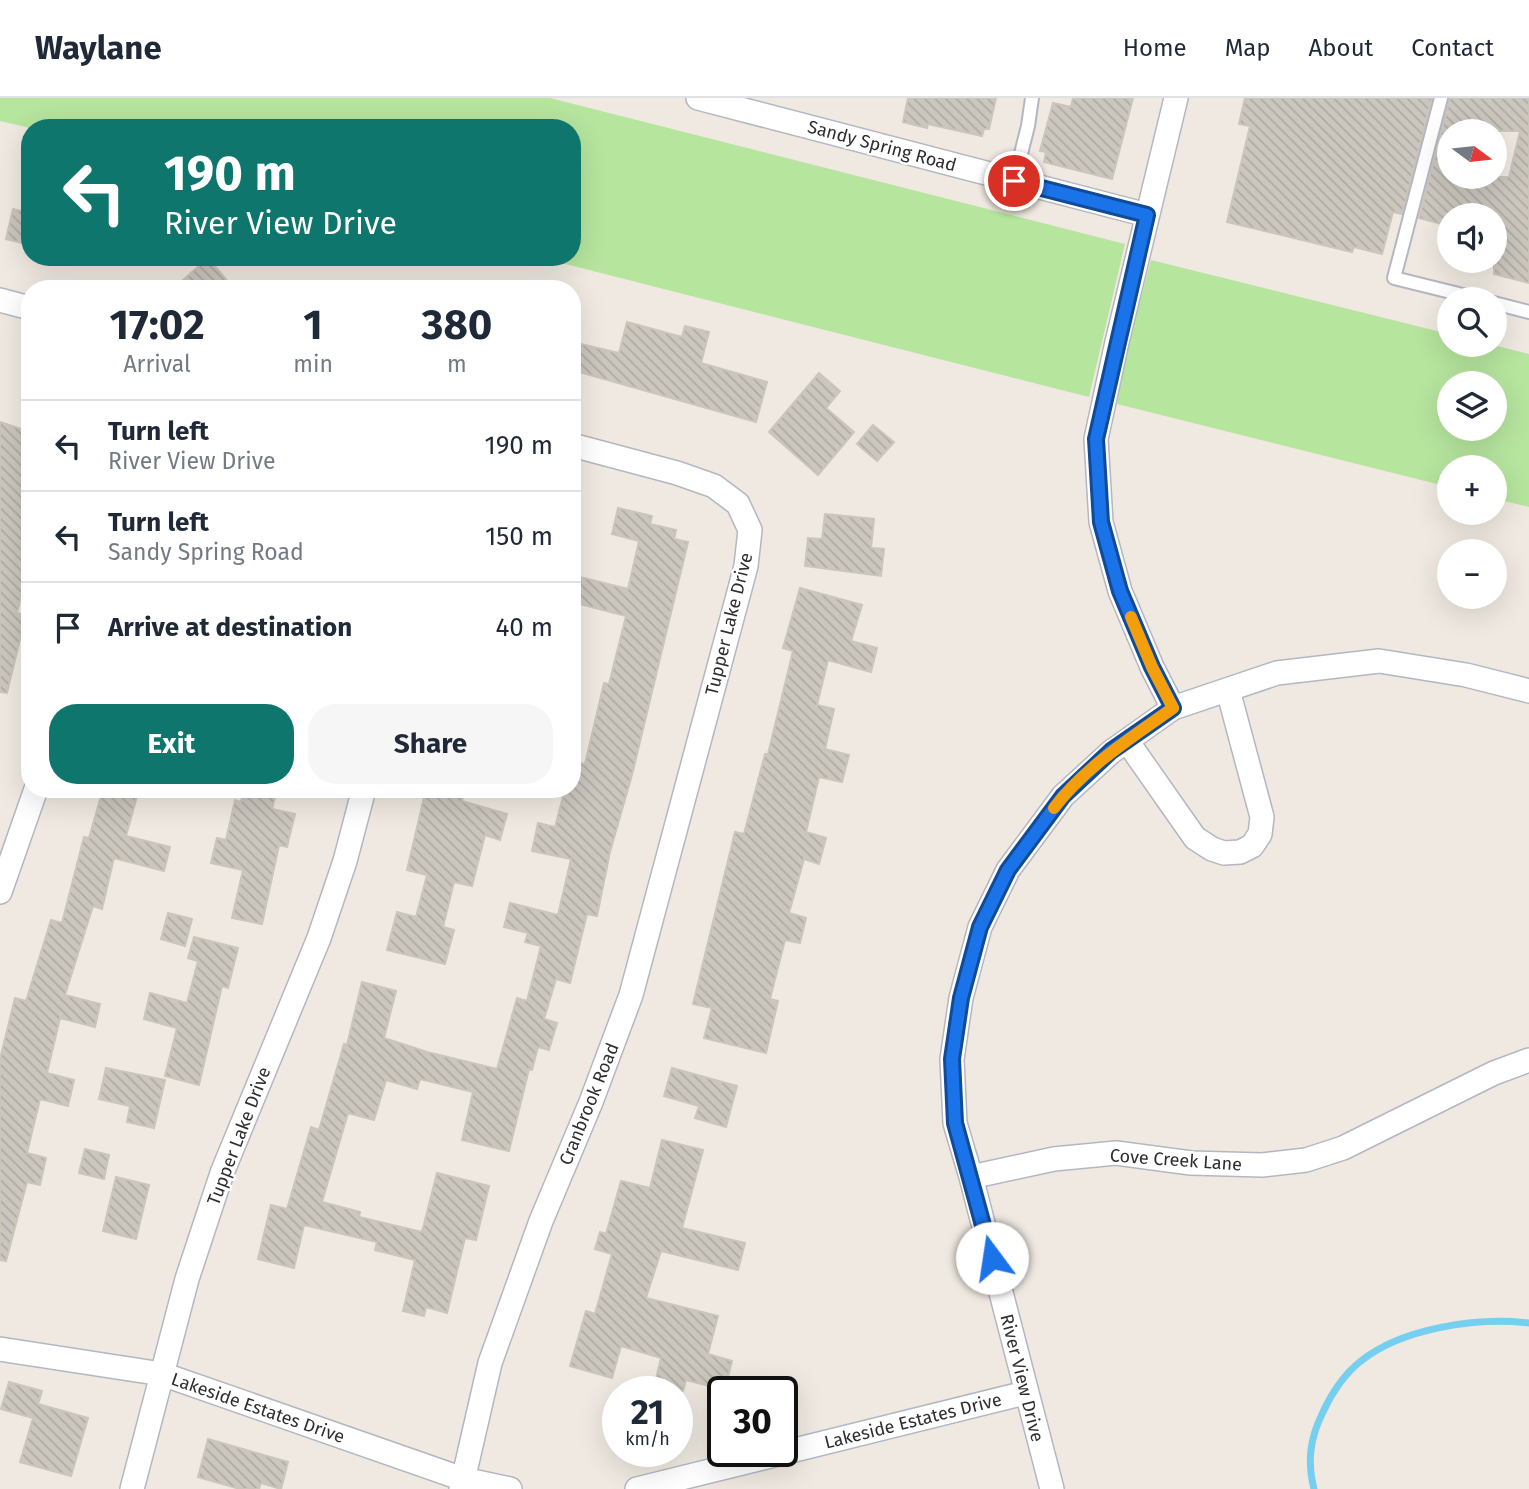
<!DOCTYPE html>
<html lang="en">
<head>
<meta charset="utf-8">
<style>
  body { margin:0; font-family:"Fira Sans",sans-serif; background:#f6f6f7; color:#1f2937; height:100vh; display:flex; flex-direction:column; font-size:26px; white-space:nowrap }
  * { box-sizing:border-box; margin:0 }
  p { font-size:23px; color:#747a83 }
  .icon { flex:none; width:38px; height:38px; fill:none; stroke:currentColor; stroke-width:2; stroke-linecap:round; stroke-linejoin:round }
  .map { position:relative; flex:1; overflow:hidden }
  .panel { position:absolute; left:21px; top:182px; width:560px; height:518px; display:flex; flex-direction:column; background:#fff; border-radius:28px; box-shadow:0 7px 28px #0002 }
  .panel>* { flex:none }
  .top-card { position:absolute; left:21px; top:21px; width:560px; height:147px; border-radius:28px; box-shadow:0 7px 28px #0002; background:#0f766e; color:#fff; overflow:hidden }
  .needle { width:46px; rotate:105deg }
  .tools { position:absolute; left:1437px; top:21px; display:grid; gap:14px }
  .tools a { display:grid; place-items:center; width:70px; height:70px; border-radius:50%; background:#fff; box-shadow:0 7px 28px #0002; font-size:35px }
  .speed { position:absolute; left:602px; top:1278px; display:flex; gap:14px; font-size:35px; font-weight:700; text-align:center }
  .speed>* { display:grid; place-content:center; width:91px; height:91px; border-radius:50%; background:#fff; box-shadow:0 7px 28px #0002; line-height:1 }
  .speed small { font-size:18px; font-weight:400 }
  .speed .limit { border:4px solid #111; border-radius:10px; background:#fff; color:#111 }
  .pin { position:absolute; display:grid; place-items:center; width:60px; height:60px; color:#fff; margin:-30px; border:4px solid #fff; border-radius:50%; box-shadow:0 2px 7px #0007 }
  .me { position:absolute; width:77px; margin:-38px; rotate:346deg; stroke-linejoin:round; filter:drop-shadow(0 0 5px #0008) }
  .turn { display:flex; align-items:center; gap:24px; height:147px; padding:0 28px; font-size:32px }
  .turn .icon { width:91px; height:91px; stroke-width:2.5 }
  .turn b { display:block; font-size:49px; line-height:60px }
  .eta { display:flex; justify-content:space-evenly; align-items:center; height:119px; text-align:center }
  .eta b { font-size:42px; font-weight:700; line-height:49px }
  .primary-button { display:flex; gap:14px; margin-top:auto; padding:14px 28px }
  .primary-button a { flex:1; height:80px; border-radius:28px; background:#0f766e; color:#fff; font-size:28px; font-weight:700; line-height:80px; text-align:center }
  .primary-button a+a { background:#f6f6f7; color:#1f2937 }
  ul { padding:0; list-style:none }
  li { display:flex; align-items:center; gap:21px; height:91px; padding:0 28px; border-top:2px solid #e0e1e3 }
  li div { flex:1 }
  li b { display:block; font-size:26px }
  li em { font-style:normal }
  header { display:flex; align-items:center; gap:42px; box-sizing:border-box; height:98px; padding:0 35px; background:#fff; border-bottom:2px solid #e0e1e3 }
  header strong { font-size:33px }
  nav { display:flex; gap:38px; margin-inline-start:auto; font-size:24px }
  .map>svg:first-child { display:block }
  .grass { fill:#b6e59e; fill-rule:evenodd }
  .lines { fill:none; stroke-linecap:round; stroke-linejoin:round }
  .stream { stroke:#75cff0; stroke-width:7 }
  .building { fill:url(#building-back-hatch); stroke:#cbc5ba; stroke-width:2; fill-rule:evenodd }
  .lane-casing { stroke:#b4b7c1; stroke-width:16 }
  .street-casing { stroke:#b4b7c1; stroke-width:26 }
  .lane { stroke:#fff; stroke-width:12 }
  .street { stroke:#fff; stroke-width:23 }
  .route-casing { stroke:#114b97; stroke-width:18 }
  .route { stroke:#1a73e8; stroke-width:12 }
  .slow { stroke:#f59e0b; stroke-width:12 }
  .labels { text-anchor:middle; stroke-width:5; stroke-linejoin:round; paint-order:stroke }
  .street-label { font-size:18px; fill:#2e2e2e; stroke:#fff }
</style>
</head>
<body>
<header>
<strong>Waylane</strong>
<nav><a>Home</a><a>Map</a><a>About</a><a>Contact</a></nav>
</header>
<div class="map">
<svg width="1529" height="1391" viewBox="0 0 1529 1391">
  <defs>
    <pattern id="building-back-hatch" width="6" height="6" patternUnits="userSpaceOnUse" patternTransform="scale(1.75)"><rect width="6" height="6" fill="#cbc7bf"/><path d="M-1 5l2 2M0 0l6 6M5-1l2 2" fill="none" stroke="#afaba4"/></pattern>
  </defs>
  <rect width="100%" height="100%" fill="#efe9e1"/>
  <!-- grass -->
  <path class="grass" d="M0,0H550L1125,146L1089,299L538,159H572V30H30L0,23Z
    M1151,162L1449,236V247H1493L1529,256V409L1495,401L1494,369H1449V389L1117,306L1124,263ZM1449,285H1494V331H1449Z"/>
  <g class="lines">
    <!-- stream -->
    <path class="stream" d="M1314,1391C1307,1363 1310,1340 1323,1314C1331,1296 1345,1275 1361,1263C1402,1230 1477,1219 1529,1225"/>
  </g>
  <!-- building -->
  <path class="building" d="M908,0H996L989,31H984L982,38L928,26L927,30L903,24Z
    M1073,0H1133L1112,81L1044,64L1046,54L1040,53L1053,5L1071,9Z
    M1245,0H1432L1402,116L1393,114L1382,156L1354,149L1352,154L1227,124L1250,28L1239,26Z
    M1450,0H1529V185L1494,176V117H1449V128L1419,120ZM1449,33H1520L1509,79H1449Z
    M13,111L30,115V147L6,141Z
    M208,160L234,191H173Z
    M627,224L682,239L685,228L709,234L701,265L767,284L756,324L572,272V244L619,255Z
    M819,275L840,293L826,310L854,334L818,377L769,334Z
    M0,324L30,334V463L17,515L26,517L7,595L0,594Z
    M873,327L894,344L877,363L857,346Z
    M618,410L652,418L650,426L676,432L674,441L688,444L632,677L610,754L597,818L587,816L570,885L556,881L544,921L557,925L549,952L538,949L532,972L529,971L509,1053L462,1042L473,994L420,981L417,991L386,982L374,1022L348,1015L322,1104L360,1114L359,1119L422,1134L437,1075L489,1088L476,1142L465,1140L447,1215L426,1209L424,1218L403,1213L415,1162L375,1152L377,1144L304,1127L294,1170L258,1161L271,1107L287,1111L311,1029L319,1032L344,946L347,947L362,884L396,893L384,940L427,954L497,971L517,900L527,903L541,848L525,844L528,835L504,829L510,805L558,817L571,761L532,753L538,725L555,729L565,691H572V663L585,666L604,585L609,586L626,518L572,504V477L628,491L639,443L612,436Z
    M825,416L874,421L871,450L884,451L881,478L805,468L808,440L822,441Z
    M800,490L862,507L851,543L877,550L871,574L828,562L817,607L834,611L825,651L849,657L842,684L819,679L806,734L826,740L819,766L804,761L789,815L806,820L800,845L785,842L770,901L778,903L766,955L704,940L712,910L693,906L735,734L744,736L765,656H768L793,553L783,550Z
    M103,691H139L126,738L170,749L164,773L114,760L102,811L93,808L65,897L100,906L95,929L60,920L47,975L74,982L68,1008L40,1001L27,1055L46,1060L40,1087L27,1084L6,1163L0,1162V961L15,900L26,903L51,822L62,825L84,739L89,740Z
    M244,691H277L272,711L295,716L287,749L279,747L262,826L232,820L243,772L211,765L217,740L226,742L235,702L241,704Z
    M426,691H465L462,703L507,716L500,742L485,737L472,788L454,784L443,829L454,832L445,866L387,852L397,814L416,819L427,777L407,772Z
    M168,815L192,821L185,848L161,841Z
    M194,839L238,850L228,890L222,888L199,987L165,978L177,930L144,921L150,895L187,905L198,863L188,860Z
    M106,970L165,982L154,1030L127,1024L130,1008L99,1001Z
    M672,970L737,988L726,1029L695,1020L699,1008L664,998Z
    M662,1042L703,1052L682,1130L745,1145L738,1172L661,1153L646,1200L718,1218L708,1256L732,1263L725,1292L686,1282L683,1293H653L661,1260L621,1248L612,1280L570,1268L586,1213L595,1216L612,1156L595,1151L600,1134L606,1136L621,1083L650,1090Z
    M85,1051L109,1057L104,1081L79,1075Z
    M116,1079L149,1087L136,1141L103,1133Z
    M9,1284L42,1293L38,1306L88,1320L71,1378L20,1364L33,1320L1,1311Z
    M208,1341L288,1364L281,1391L261,1385L259,1391H240L198,1379Z"/>
  <g class="lines">
    <!-- lane casing -->
    <g class="lane-casing">
      <path id="lane" d="M1441,0L1394,180L1479,201
        M1014,83L1028,28L1032,0
        M1494,205L1529,214"/>
    </g>
    <!-- street casing -->
    <g class="street-casing">
      <path id="street" d="M698,0L1147,117
        M0,202L30,210
        M1173,610L1152,569L1120,493L1101,424L1096,341L1117,244L1176,0
        M1127,643L1195,740L1212,751L1224,755L1240,754L1252,748L1260,736L1262,719L1228,592
        M0,794L36,691
        M971,1079L1054,1061L1116,1055L1191,1065L1262,1067L1306,1062L1343,1050L1494,975L1529,962
        M0,1251L162,1276L463,1381L510,1391
        M132,1391L187,1181L222,1075L319,840L345,763L364,691
        M461,1391L490,1265L541,1123L591,1004L631,897L746,468L750,432L738,406L714,388L677,375L572,347
        M637,1391L1025,1295
        M1052,1391L971,1079L955,1025L952,961L961,900L980,829L1008,772L1063,698L1111,654L1173,610L1277,575L1379,563L1466,577L1529,593"/>
    </g>
    <!-- lane -->
    <use href="#lane" class="lane"/>
    <!-- street -->
    <use href="#street" class="street"/>
  </g>
  <g class="lines">
    <!-- route casing -->
    <g class="route-casing">
      <path id="route" d="M992,1160L955,1025L952,961L961,900L980,829L1008,772L1063,698L1111,653L1173,610L1152,569L1120,493L1101,424L1096,341L1147,117L1014,83"/>
    </g>
    <!-- route -->
    <use href="#route" class="route"/>
    <!-- slow -->
    <path class="slow" d="M1054,710C1085,669 1131,640 1173,610L1152,569L1131,519"/>
  </g>
  <g class="labels">
    <!-- street labels -->
    <g class="street-label">
      <text transform="translate(882 48) rotate(15)" y="6">Sandy Spring Road</text>
      <text transform="translate(729 526) rotate(-76)" y="6">Tupper Lake Drive</text>
      <text transform="translate(589 1006) rotate(-68)" y="6">Cranbrook Road</text>
      <text transform="translate(239 1038) rotate(-69)" y="6">Tupper Lake Drive</text>
      <text transform="translate(1176 1062) rotate(4)" y="6">Cove Creek Lane</text>
      <text transform="translate(1022 1280) rotate(76)" y="6">River View Drive</text>
      <text transform="translate(258 1310) rotate(19)" y="6">Lakeside Estates Drive</text>
      <text transform="translate(913 1323) rotate(-14)" y="6">Lakeside Estates Drive</text>
    </g>
  </g>
</svg>
<div class="tools">
<a><svg class="needle" viewBox="-14 -14 28 28"><path d="M0-13l5 13h-10z" fill="#e53935"/><path d="M0 13l5-13h-10z" fill="#747a83"/></svg></a>
<a><svg class="icon" aria-label="sound" viewBox="0 0 24 24"><path d="M4 9h4l5-4v14l-5-4H4zM17 9q2 3 0 6"/></svg></a>
<a><svg class="icon" aria-label="search" viewBox="0 0 24 24"><circle cx="10" cy="10" r="6"/><path d="M15 15l6 6"/></svg></a>
<a><svg class="icon" aria-label="layers" viewBox="0 0 24 24"><path d="M12 4l9 5-9 5-9-5zM3 14l9 5 9-5"/></svg></a>
<a>+</a>
<a>−</a>
</div>
<div class="speed"><div>21<small>km/h</small></div><div class="limit">30</div></div>
<div class="pin" style="left:1014px;top:83px;background:#d93025"><svg class="icon" aria-label="arrive" viewBox="0 0 24 24"><path d="M6 21V4h12l-3 4 3 4H6"/></svg></div>
<svg class="me" style="left:992px;top:1160px" viewBox="-20 -20 40 40"><circle r="19" fill="#fff"/><path d="M0-13L10 11 0 6-10 11z" fill="#1a73e8"/></svg>
<div class="top-card">
<div class="turn"><svg class="icon" aria-label="left" viewBox="0 0 24 24"><path d="M17 20v-9H6M10 6l-5 5 5 5"/></svg><div><b>190 m</b>River View Drive</div></div>
</div>
<section class="panel">
<div class="eta">
<div><b>17:02</b><p>Arrival</p></div>
<div><b>1</b><p>min</p></div>
<div><b>380</b><p>m</p></div>
</div>
<ul>
<li><svg class="icon" aria-label="left" viewBox="0 0 24 24"><path d="M17 20v-9H6M10 6l-5 5 5 5"/></svg><div><b>Turn left</b><p>River View Drive</p></div><em>190 m</em></li>
<li><svg class="icon" aria-label="left" viewBox="0 0 24 24"><path d="M17 20v-9H6M10 6l-5 5 5 5"/></svg><div><b>Turn left</b><p>Sandy Spring Road</p></div><em>150 m</em></li>
<li><svg class="icon" aria-label="arrive" viewBox="0 0 24 24"><path d="M6 21V4h12l-3 4 3 4H6"/></svg><div><b>Arrive at destination</b></div><em>40 m</em></li>
</ul>
<div class="primary-button"><a>Exit</a><a>Share</a></div>
</section>
</div>
</body>
</html>
